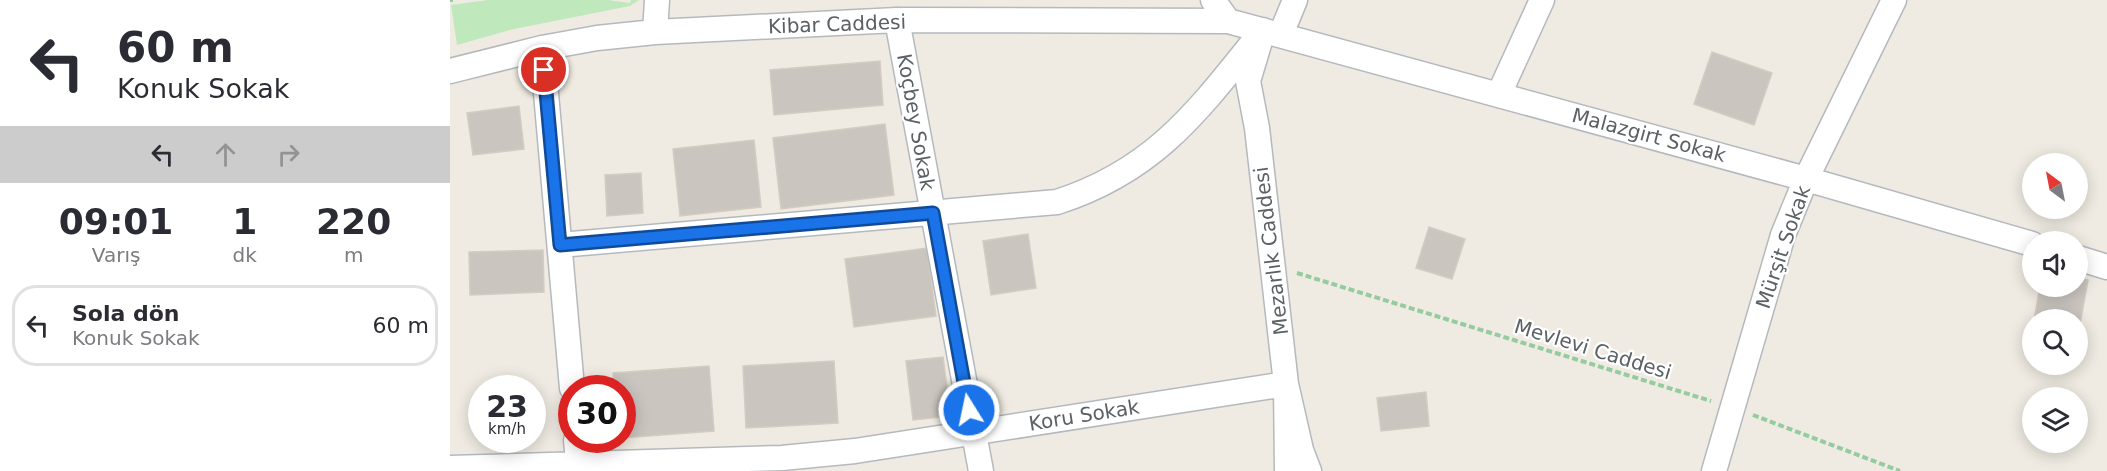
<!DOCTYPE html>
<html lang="tr">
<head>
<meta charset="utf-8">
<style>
  body { margin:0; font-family:"DejaVu Sans",sans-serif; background:#f2f2f3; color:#2b2b33; height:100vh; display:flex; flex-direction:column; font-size:22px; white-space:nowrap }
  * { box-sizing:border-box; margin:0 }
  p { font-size:20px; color:#7c7c81 }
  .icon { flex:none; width:33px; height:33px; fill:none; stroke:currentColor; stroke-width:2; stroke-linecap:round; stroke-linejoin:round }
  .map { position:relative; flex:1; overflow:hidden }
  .drawer { display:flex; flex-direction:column; background:#fff; width:450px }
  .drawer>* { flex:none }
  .banner { background:#fff; color:#2b2b33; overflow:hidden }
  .needle { width:39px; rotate:328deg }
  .tools { position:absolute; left:1572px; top:153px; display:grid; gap:12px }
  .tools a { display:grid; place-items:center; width:66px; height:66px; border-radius:50%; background:#fff; box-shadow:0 3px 15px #0003; font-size:30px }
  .speed { position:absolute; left:18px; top:375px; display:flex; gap:12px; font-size:30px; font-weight:700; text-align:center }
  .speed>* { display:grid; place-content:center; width:78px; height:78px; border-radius:50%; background:#fff; box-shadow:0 3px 15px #0003; line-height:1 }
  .speed small { font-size:15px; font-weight:400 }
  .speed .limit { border:9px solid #d22; background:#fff; color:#111 }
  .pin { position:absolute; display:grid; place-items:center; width:51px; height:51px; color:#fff; margin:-26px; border:3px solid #fff; border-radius:50%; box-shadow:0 2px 6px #0007 }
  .me { position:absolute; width:66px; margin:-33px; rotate:350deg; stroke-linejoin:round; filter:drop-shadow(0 0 4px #0008) }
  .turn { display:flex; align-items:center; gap:21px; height:126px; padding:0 18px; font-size:27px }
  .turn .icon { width:78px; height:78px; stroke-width:2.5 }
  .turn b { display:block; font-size:42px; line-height:51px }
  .lanes { display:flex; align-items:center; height:57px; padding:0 18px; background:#0003; justify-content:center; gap:30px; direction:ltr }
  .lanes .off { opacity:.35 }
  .eta { display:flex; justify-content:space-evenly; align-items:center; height:102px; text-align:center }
  .eta b { font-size:36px; font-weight:700; line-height:42px }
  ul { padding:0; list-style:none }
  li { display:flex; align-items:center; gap:18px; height:81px; margin:0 12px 9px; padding:0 6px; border:3px solid #e1e1e2; border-radius:24px }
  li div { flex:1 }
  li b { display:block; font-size:22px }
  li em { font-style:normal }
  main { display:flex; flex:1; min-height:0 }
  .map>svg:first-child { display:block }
  .green { fill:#bfe9bc }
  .building { fill:#cac5bf; stroke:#d4ccc0; stroke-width:1.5 }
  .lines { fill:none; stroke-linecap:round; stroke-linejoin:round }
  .minor-casing { stroke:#b5b9be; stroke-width:27 }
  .path { stroke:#94cb9f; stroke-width:4; stroke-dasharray:6 3; stroke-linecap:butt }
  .minor { stroke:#fff; stroke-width:24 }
  .route-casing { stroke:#114b97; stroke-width:15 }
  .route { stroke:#1a73e8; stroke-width:10 }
  .labels { text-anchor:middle; stroke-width:4.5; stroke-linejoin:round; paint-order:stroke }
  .street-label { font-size:20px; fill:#5a6064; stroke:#fff }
</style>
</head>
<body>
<main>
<section class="drawer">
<div class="banner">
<div class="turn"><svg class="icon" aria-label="left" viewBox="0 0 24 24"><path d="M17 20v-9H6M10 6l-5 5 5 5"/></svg><div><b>60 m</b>Konuk Sokak</div></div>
<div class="lanes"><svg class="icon" aria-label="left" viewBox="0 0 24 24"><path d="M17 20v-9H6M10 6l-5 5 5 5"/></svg><svg class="icon off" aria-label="ahead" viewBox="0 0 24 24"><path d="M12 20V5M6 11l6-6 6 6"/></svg><svg class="icon off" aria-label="right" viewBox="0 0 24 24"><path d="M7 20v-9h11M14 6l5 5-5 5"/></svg></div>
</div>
<div class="eta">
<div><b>09:01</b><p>Varış</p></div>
<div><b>1</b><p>dk</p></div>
<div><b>220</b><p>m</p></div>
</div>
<ul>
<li><svg class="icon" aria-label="left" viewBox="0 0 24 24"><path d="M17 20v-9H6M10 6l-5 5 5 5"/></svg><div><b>Sola dön</b><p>Konuk Sokak</p></div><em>60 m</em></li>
</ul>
</section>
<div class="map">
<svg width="1657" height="471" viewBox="0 0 1657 471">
  <rect width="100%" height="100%" fill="#efebe2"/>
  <!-- green -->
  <path class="green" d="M38,0H158L180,3L181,0H189L180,6L64,29L7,45L1,5Z"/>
  <!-- building -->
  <path class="building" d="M1262,52L1322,73L1304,125L1244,104Z
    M430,61L433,105L324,115L320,70Z
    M69,106L74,149L23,155L17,113Z
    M435,124L444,195L331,209L323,138Z
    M304,140L311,207L230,216L223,149Z
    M191,173L193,213L157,216L155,175Z
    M979,227L1015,239L1002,279L966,268Z
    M578,234L586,288L541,295L533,241Z
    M477,248L486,316L404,327L395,259Z
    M93,250L94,292L20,295L19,252Z
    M1628,278L1638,280L1628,335V320H1584L1590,286H1628Z
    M493,357L501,416L463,420L456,361Z
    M384,361L388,423L296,428L293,366Z
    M259,366L264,431L172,438V388H164L163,373Z
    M976,392L979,426L931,431L927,398Z"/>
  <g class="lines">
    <!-- minor casing -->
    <g class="minor-casing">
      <path id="minor" d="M763,0L778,21
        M447,20L531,471
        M205,32L207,0
        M831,34L845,0
        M810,41L798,81L807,128L836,384L851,450L859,471
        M92,48L122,388
        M0,71L92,48L147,38L205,32L447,20L778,21L1356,179L1582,244
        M1049,94L1092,0
        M110,245L607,202C707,170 750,108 813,30
        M1628,258L1657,267
        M126,440L129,471
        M0,468L332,458L405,451L836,384L837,471
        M1264,471L1333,235L1356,179L1444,0"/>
    </g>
    <!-- path -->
    <path class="path" d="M0,0H3
      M847,273L1261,401
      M1303,415L1450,471"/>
    <!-- minor -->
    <use href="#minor" class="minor"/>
  </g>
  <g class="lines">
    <!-- route casing -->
    <g class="route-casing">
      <path id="route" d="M94,70L110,245L483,213L519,410"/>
    </g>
    <!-- route -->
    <use href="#route" class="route"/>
  </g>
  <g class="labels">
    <!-- street labels -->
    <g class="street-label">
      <text transform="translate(387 24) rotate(-2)" y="7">Kibar Caddesi</text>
      <text transform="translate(466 122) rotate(80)" y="7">Koçbey Sokak</text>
      <text transform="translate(1199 135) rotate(15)" y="7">Malazgirt Sokak</text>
      <text transform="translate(1333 247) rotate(-71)" y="7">Mürşit Sokak</text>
      <text transform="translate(821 251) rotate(-97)" y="7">Mezarlık Caddesi</text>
      <text transform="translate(1143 349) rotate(17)" y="7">Mevlevi Caddesi</text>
      <text transform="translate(634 415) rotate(-9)" y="7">Koru Sokak</text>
    </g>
  </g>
</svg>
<div class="tools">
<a><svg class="needle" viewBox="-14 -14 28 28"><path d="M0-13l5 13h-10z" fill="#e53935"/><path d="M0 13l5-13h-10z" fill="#7c7c81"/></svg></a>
<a><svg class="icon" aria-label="sound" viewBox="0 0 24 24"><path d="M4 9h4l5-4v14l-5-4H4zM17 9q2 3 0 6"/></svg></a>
<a><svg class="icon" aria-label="search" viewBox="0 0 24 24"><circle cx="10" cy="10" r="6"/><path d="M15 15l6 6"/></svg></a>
<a><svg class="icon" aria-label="layers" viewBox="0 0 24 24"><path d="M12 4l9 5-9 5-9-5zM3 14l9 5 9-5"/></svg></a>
</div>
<div class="speed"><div>23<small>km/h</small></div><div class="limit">30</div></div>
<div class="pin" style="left:94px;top:70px;background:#d93025"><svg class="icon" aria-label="arrive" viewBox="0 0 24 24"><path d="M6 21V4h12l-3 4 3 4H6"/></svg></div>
<svg class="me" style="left:519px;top:410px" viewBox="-20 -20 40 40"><circle r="17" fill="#1a73e8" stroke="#fff" stroke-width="3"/><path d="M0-11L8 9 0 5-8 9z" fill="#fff"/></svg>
</div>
</main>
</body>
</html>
